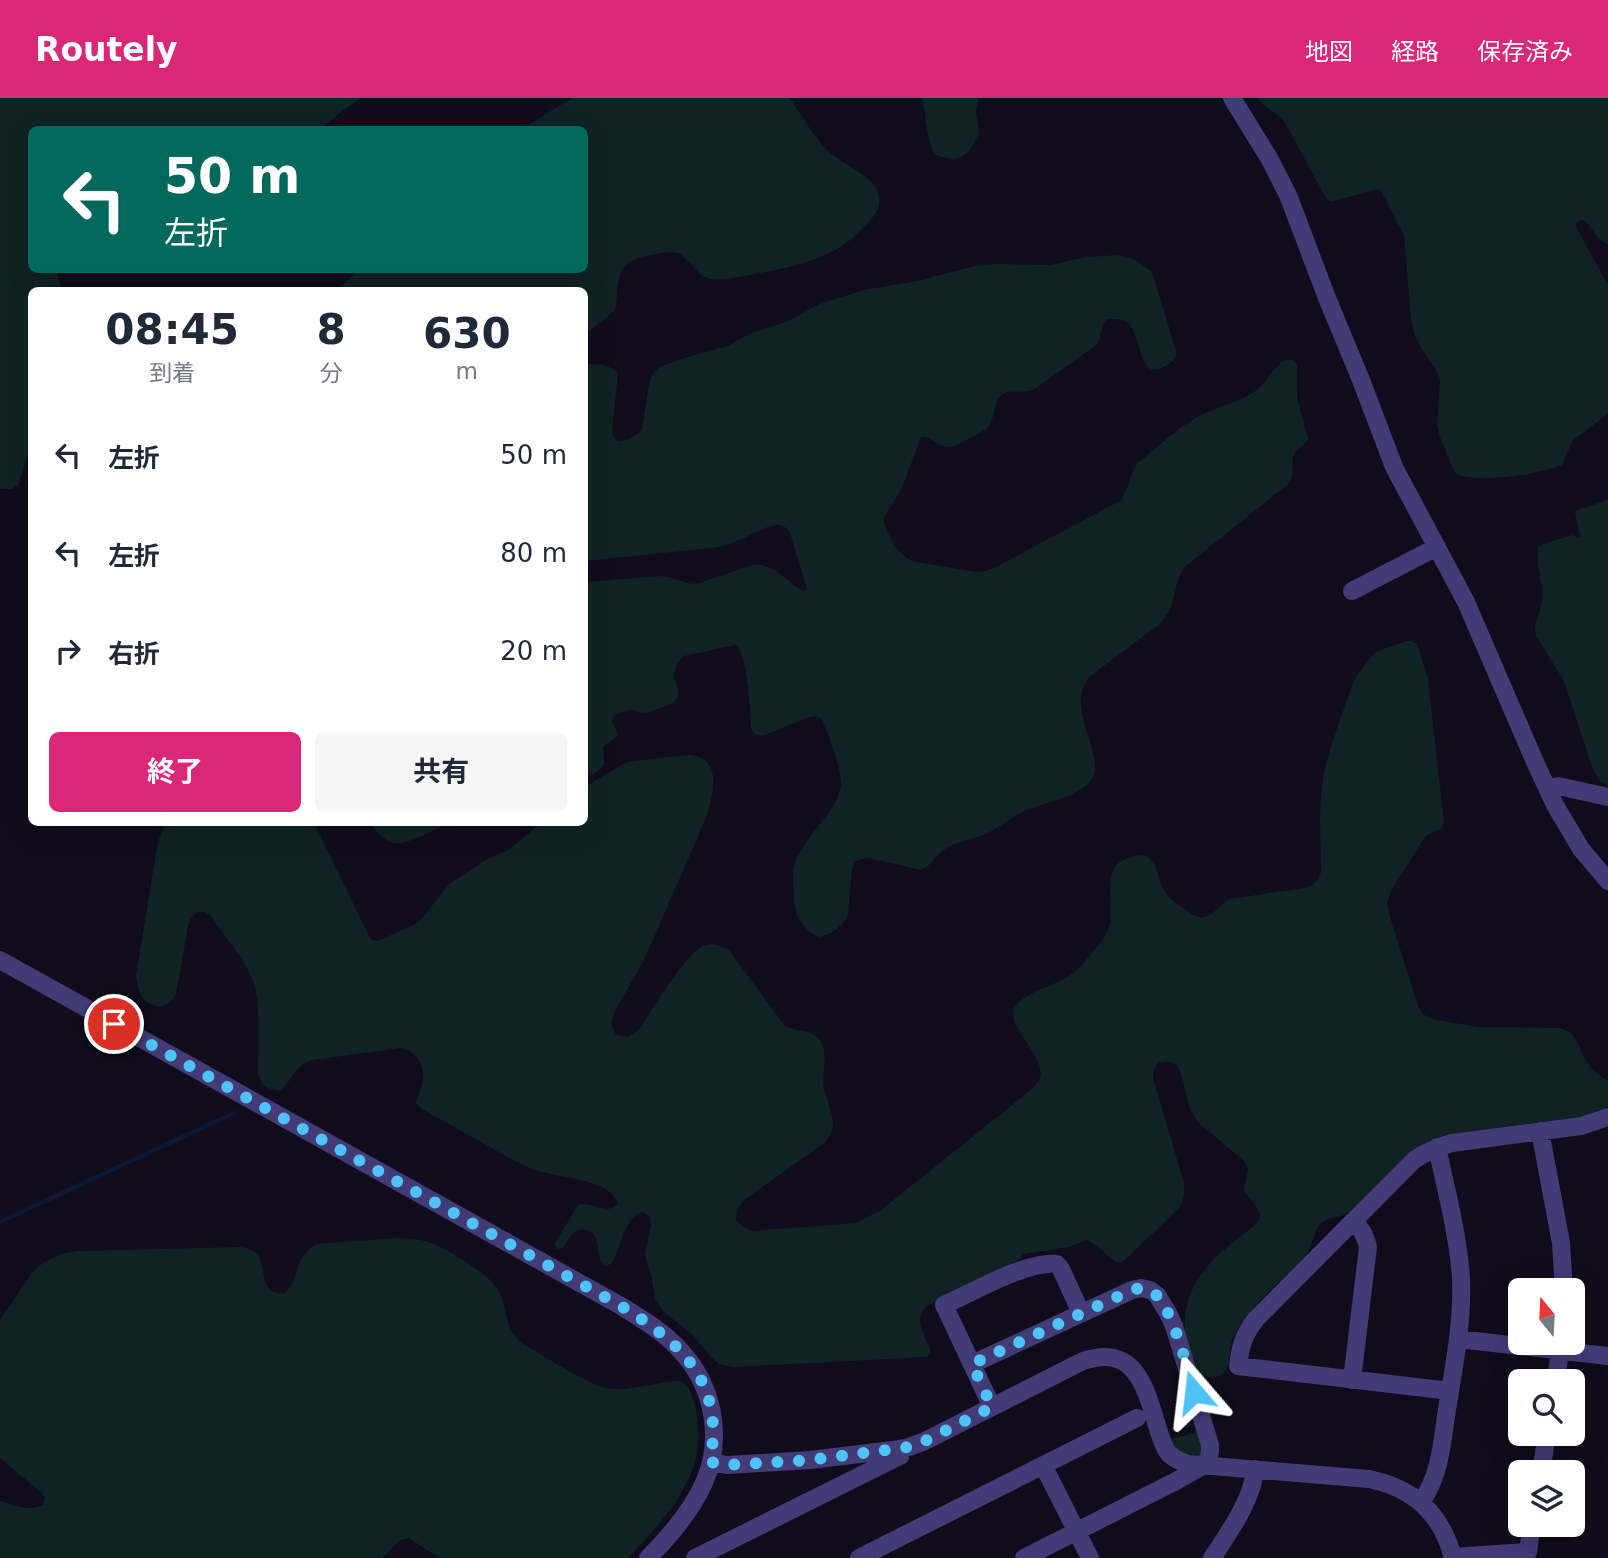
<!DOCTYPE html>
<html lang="ja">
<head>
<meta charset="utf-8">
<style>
  body { margin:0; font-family:"DejaVu Sans","Noto Sans JP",sans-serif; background:#f6f6f7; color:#1f2937; height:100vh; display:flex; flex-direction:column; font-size:26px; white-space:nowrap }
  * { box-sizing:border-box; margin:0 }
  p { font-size:23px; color:#747a83 }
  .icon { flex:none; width:38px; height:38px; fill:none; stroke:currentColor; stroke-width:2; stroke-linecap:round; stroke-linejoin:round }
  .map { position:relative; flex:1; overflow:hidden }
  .drawer { position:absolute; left:28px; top:189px; width:560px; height:539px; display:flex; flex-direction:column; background:#fff; border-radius:10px; box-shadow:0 7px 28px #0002 }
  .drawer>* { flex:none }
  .hud { position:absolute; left:28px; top:28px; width:560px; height:147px; border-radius:10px; box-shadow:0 7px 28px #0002; background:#00695c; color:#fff; overflow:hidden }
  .needle { width:46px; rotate:342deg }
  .controls { position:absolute; left:1508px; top:1180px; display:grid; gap:14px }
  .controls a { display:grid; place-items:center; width:77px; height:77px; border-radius:10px; background:#fff; box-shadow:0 7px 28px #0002; font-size:35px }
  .pin { position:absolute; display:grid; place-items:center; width:60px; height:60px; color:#fff; margin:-30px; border:4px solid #fff; border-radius:50%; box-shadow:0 2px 7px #0007 }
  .me { position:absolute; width:77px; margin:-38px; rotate:343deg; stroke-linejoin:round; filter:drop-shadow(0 0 5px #0008) }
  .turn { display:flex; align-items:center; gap:24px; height:147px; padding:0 21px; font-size:32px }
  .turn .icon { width:91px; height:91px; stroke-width:2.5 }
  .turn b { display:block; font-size:49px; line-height:60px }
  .eta { display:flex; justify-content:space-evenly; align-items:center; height:119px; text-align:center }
  .eta b { font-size:42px; font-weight:700; line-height:49px }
  .action { display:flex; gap:14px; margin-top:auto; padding:14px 21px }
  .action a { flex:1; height:80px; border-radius:10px; background:#db2777; color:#fff; font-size:28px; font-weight:700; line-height:80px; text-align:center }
  .action a+a { background:#f6f6f7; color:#1f2937 }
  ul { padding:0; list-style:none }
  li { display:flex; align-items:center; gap:21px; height:98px; padding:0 21px }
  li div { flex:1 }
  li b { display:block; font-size:26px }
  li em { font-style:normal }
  header { display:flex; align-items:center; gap:42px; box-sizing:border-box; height:98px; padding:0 35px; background:#db2777; color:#fff }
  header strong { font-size:33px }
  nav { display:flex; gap:38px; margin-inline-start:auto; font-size:24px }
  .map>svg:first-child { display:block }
  .green { fill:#102324 }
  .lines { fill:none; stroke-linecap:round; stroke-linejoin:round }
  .stream { stroke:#0c1834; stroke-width:4.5 }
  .minor { stroke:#423b76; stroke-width:18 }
  .route { stroke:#4fc3f7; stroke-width:12; stroke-dasharray:0 21.6 }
</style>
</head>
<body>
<header>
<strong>Routely</strong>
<nav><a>地図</a><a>経路</a><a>保存済み</a></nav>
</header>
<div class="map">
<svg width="1608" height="1460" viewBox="0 0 1608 1460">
  <rect width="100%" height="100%" fill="#100c1b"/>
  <!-- green -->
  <path class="green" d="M0,0H360L319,31L32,32V172H56L62,192H32L31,349L18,387L11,391H0Z
    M572,0H790C800,15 814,39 827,52C840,66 868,74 877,92C885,109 872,121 860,133C831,163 788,170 748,177C736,179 723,183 711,181C699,179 695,169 686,161C684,159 681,156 678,155C669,152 639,159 631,163C614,172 619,196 615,212L585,237L584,192H338L357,172H584V32L522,31Z
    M922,0H978L976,14L979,35C974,46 966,61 953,61C948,60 941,60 937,57C927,52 926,13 922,0Z
    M1258,0H1608V147L1598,140L1586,123L1581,122L1576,125V129L1604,180L1608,184V316L1573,342L1562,367C1541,376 1475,387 1455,375L1440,339L1437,327L1440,282L1436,272L1422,251L1414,236L1411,220L1404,137L1381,93L1378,91L1334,103H1330L1326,100L1284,23C1276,14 1265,11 1258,0Z
    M1119,157L1134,161L1152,174L1176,253V260C1135,296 1145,240 1128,225C1123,220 1113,221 1107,221C1099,228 1103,239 1096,247L1036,290C1022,297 1014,291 1005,295C993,300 996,318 989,328C983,334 973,338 966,342C961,345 956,349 951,349C939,350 932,338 921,339L902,390L883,421C888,437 896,455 912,463L975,474L985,473L994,470L1120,403C1130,392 1128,377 1138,365C1158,349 1177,330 1199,318C1218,308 1243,304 1259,290C1270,281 1279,256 1295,263L1297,267V299L1308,341C1305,347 1298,349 1295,355C1289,365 1297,373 1288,386L1186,468C1176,480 1176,494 1171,508C1168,516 1163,522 1157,528L1089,579C1072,601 1086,627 1092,651C1093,657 1096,666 1095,673C1091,696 1047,704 1027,712C1015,717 1006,725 995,731C980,741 960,741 945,751C935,757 932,768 921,772L868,760C859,761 855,762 852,771L848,817C844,828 829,838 818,839C802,830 794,818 794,800C793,787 792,774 796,762C805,738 838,712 841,688C842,673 828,633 821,620L815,618L809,619L765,637C757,638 754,637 751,630C750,611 748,559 736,547L684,558C679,563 674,570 674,577C675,586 683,595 675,603C670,607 649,615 644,615C637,616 640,613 634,612C627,611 619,616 613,619L612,622L618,637L603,649L604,667L599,672L585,681V484L658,478L667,479L691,486L700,485L752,467C771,464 785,481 799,491L803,493L807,491L790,435L785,429L779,427L770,428L728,447L711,450L585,463V266C596,266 611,266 618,276L612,333C615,353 633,339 642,332L649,286L652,277L658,270L684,260L728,248L751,235L786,224L820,206L864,192L918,183L975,168L995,166L1050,167L1087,159Z
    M1608,402V687L1600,683L1593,672L1564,583L1536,538C1532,524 1542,515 1542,501C1543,484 1536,467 1538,450L1543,446L1573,437L1580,440L1575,413Z
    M1407,543H1412L1417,546L1428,581L1444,724L1443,729L1427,737L1423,742L1391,793L1387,805L1390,819L1418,908L1423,916L1432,921L1478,929L1559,930C1579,936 1577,948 1587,964C1592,973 1599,977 1608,983V1009L1579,1019L1450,1036L1434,1040L1408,1055L1349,1114L1339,1119L1327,1121L1318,1128L1308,1154L1303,1161C1284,1180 1250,1209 1238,1231C1235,1236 1232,1241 1231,1246C1229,1256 1231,1269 1222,1276C1216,1280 1203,1281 1197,1274C1191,1267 1186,1244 1185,1234C1184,1222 1186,1208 1190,1197C1202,1166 1230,1147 1255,1127C1268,1113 1250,1105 1244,1092L1248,1070L1244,1063L1199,1025C1195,1020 1192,1016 1190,1010C1185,999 1184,974 1175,966C1170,962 1164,964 1158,965L1154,972L1153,980L1184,1085C1185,1096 1184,1103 1178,1111L1125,1162L1121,1164H1116L1091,1144L1087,1142L1069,1149L1024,1156L1012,1169L927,1208C913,1221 924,1236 930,1251V1255L927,1259L733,1269L719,1266L708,1256L693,1237L664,1214L655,1202L652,1181L645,1156L651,1127L650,1119L643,1114C625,1118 621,1146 614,1162L611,1166L606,1168C592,1159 605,1139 587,1132C574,1128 569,1141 563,1150L556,1151L555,1145L578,1107C592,1103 607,1118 618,1106C613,1082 563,1080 542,1074C523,1069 506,1058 488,1048C466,1036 444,1023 422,1011L416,1005C417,997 422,991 423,983C424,967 417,952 400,950L313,962C293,968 294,982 279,993C267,991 261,988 258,975C258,951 261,904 253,883C244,860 225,839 211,818L205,814H197L191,820L188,828L176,896C169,910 155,913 143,900C138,894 137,885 136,877L158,743L166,725H314L369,838L372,842L377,843L412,828L421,822L449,786L484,763L510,751L541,725L584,724L585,689L625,665L633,663L689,657C724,660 713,697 706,720L644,862L614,915L611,926L616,937L628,939L638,932C651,914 686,855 703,848C712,844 720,847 729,852L785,928C794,934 807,931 816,938C831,949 821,973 824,989C826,1002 833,1014 833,1027C833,1035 828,1040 823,1046L744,1102L737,1111L736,1121L742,1129L753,1133L856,1125L881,1112L1032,991C1034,988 1037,986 1039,983C1049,963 1013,936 1013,915C1014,897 1055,888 1069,878C1079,871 1087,861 1095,851C1100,845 1107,837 1109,829C1115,808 1100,772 1125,761C1159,746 1155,779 1166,795C1170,802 1179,807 1186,812C1192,816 1198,821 1205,819C1214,817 1221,805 1230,801L1304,790C1313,787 1318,784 1321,774C1321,744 1318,711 1323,681C1329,649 1342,618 1352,587L1357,577L1375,554Z
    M370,725H369H447C436,731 408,747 395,745C384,744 376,732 370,725Z
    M396,1140C407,1140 418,1141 428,1144C446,1150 491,1177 499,1193C509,1215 503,1229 523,1246C545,1258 589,1288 611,1291C635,1293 658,1282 682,1283C692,1293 695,1305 697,1318C707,1379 666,1419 628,1460H439L409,1440L400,1442L382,1460H0V1403C15,1407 29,1414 43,1407L45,1400L42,1395L0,1360V1222L32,1175L44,1164L61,1156L79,1153L241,1149C247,1150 253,1152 257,1156C268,1170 257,1194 283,1196C302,1182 291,1160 317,1146Z
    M1199,1333L1206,1356C1192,1366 1176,1354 1169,1342Z"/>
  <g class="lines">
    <!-- stream -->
    <path class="stream" d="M0,1124L234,1015"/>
    <!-- minor -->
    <path class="minor" d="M1232,0L1269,60L1288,97L1327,200L1361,282L1394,369L1466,504L1535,664L1555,707L1581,751L1608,783
      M1352,493L1437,449
      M1548,691L1558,688L1608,699
      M0,862L621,1208C642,1221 664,1234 681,1253C714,1289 724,1342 703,1387C690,1415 669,1439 648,1460
      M1540,1033L1561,1145L1564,1192
      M1458,1241L1608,1258
      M972,1266L1132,1192L1141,1190L1150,1192L1157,1197L1168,1215L1174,1228L1210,1347V1354L1208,1361L1204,1367L1178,1382L1024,1460
      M1352,1282L1368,1149C1365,1137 1362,1131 1353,1123
      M1556,1283L1561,1244
      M1450,1293L1238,1268C1240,1249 1244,1235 1257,1220L1414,1062C1426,1054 1437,1049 1452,1045L1581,1028L1608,1019
      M992,1309L944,1207C974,1194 1025,1163 1057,1166L1061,1171L1081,1215
      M711,1364L727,1367L810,1362L893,1352L909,1349L925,1343L1083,1263C1136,1245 1146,1291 1158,1331C1161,1339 1163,1349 1169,1356C1175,1361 1181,1364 1188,1366L1369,1381C1414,1390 1442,1416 1453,1460
      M1043,1367L1090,1460
      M1541,1374L1547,1335
      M1421,1404C1439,1380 1442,1347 1446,1318C1453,1272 1463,1227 1461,1180C1458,1136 1446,1092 1437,1049
      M1452,1459L1528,1454L1532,1426
      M695,1460L900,1358L899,1351
      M859,1460L1137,1320
      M1212,1460C1228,1436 1253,1401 1255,1371"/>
  </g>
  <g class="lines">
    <!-- route -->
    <path class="route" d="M114,926L621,1208C683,1246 725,1285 710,1364L727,1367L810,1362L909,1349L925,1343L992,1309L972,1266L1132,1192C1137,1191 1142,1189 1148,1191C1171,1200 1187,1270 1194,1294"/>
  </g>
</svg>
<div class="controls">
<a><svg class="needle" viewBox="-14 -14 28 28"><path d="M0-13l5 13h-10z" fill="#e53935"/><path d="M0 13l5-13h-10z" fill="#747a83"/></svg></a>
<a><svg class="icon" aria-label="search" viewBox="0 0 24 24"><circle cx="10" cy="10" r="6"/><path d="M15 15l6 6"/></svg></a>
<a><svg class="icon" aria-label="layers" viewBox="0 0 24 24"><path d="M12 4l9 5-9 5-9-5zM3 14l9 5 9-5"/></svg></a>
</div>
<div class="pin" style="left:114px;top:926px;background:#d93025"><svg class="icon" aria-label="arrive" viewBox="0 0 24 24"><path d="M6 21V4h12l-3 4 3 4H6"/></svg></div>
<svg class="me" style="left:1194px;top:1294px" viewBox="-20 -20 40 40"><path d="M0-17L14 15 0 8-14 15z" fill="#4fc3f7" stroke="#fff" stroke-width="4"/></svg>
<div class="hud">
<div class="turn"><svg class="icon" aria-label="left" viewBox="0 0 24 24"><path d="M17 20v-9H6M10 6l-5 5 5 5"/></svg><div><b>50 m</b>左折</div></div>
</div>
<section class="drawer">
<div class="eta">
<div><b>08:45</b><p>到着</p></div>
<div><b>8</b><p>分</p></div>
<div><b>630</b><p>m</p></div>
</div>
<ul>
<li><svg class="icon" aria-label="left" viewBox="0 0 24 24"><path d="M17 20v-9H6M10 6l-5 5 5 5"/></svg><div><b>左折</b></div><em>50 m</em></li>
<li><svg class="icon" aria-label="left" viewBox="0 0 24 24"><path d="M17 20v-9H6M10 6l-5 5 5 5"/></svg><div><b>左折</b></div><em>80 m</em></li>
<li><svg class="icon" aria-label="right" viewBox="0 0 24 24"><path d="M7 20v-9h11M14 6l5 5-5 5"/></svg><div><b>右折</b></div><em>20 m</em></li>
</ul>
<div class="action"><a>終了</a><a>共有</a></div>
</section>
</div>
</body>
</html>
